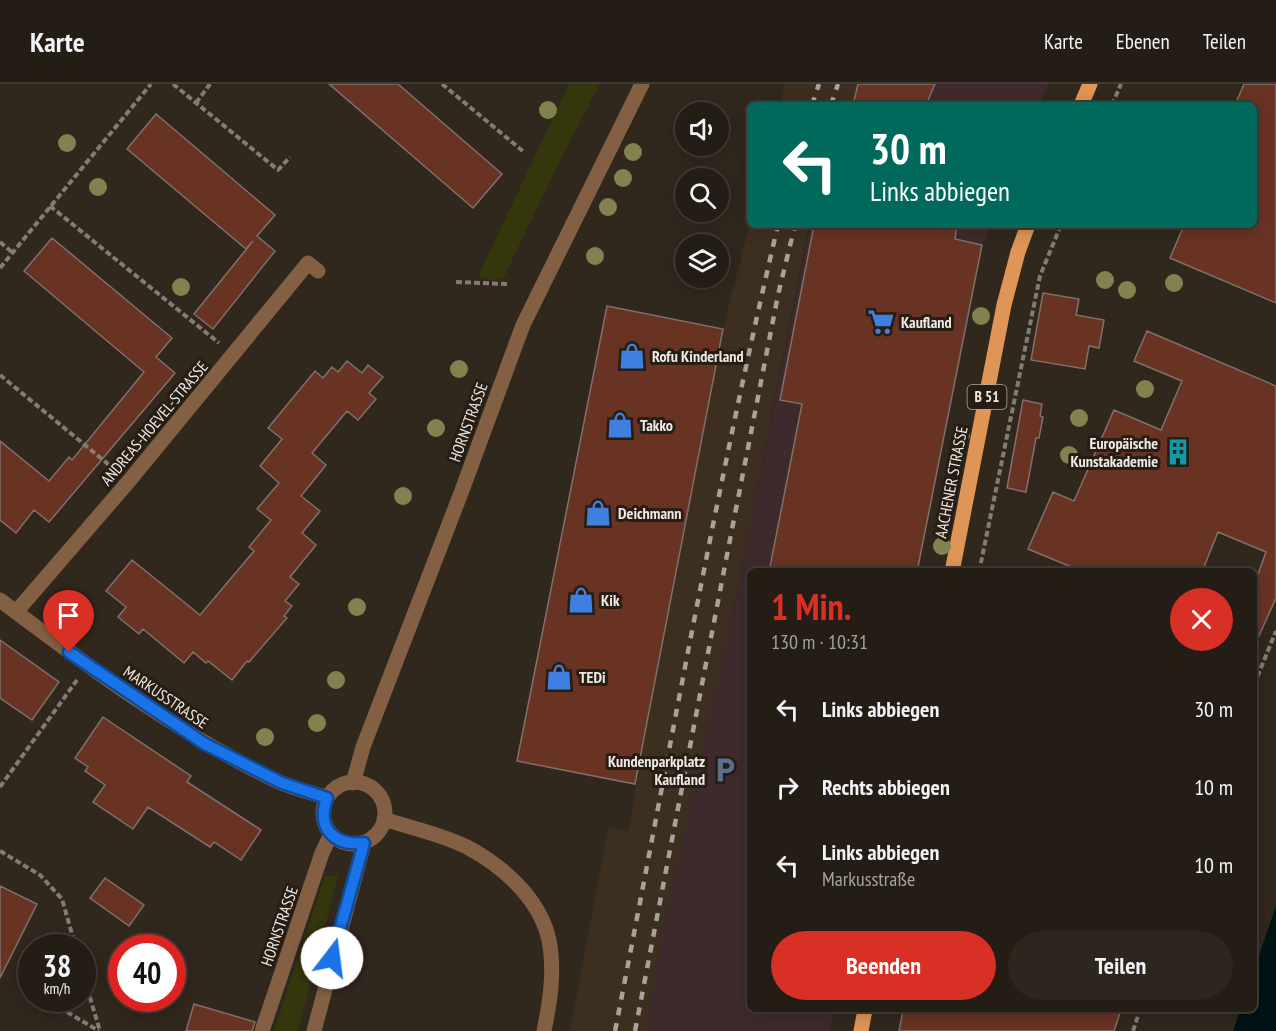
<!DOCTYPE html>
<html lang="de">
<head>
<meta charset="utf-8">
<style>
  body { margin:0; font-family:"PT Sans Narrow",sans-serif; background:#2c261f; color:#f1f3f6; height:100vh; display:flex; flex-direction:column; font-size:22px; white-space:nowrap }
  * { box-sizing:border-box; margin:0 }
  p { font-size:20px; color:#a3a2a1 }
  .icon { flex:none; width:33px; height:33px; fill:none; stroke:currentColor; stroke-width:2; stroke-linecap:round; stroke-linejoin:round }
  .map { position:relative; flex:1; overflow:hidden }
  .sheet { position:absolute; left:747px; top:484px; width:510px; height:444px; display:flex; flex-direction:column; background:#241d16; border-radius:9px; box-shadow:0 3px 15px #0003,0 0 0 2px #413b35 }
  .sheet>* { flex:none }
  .top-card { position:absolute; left:747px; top:18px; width:510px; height:126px; border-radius:9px; box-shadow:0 3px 15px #0003,0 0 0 2px #413b35; background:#00695c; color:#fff; overflow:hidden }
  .buttons { position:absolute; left:675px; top:18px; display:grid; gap:12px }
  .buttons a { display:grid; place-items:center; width:54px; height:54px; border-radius:50%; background:#241d16; box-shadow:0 3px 15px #0003,0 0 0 2px #413b35; font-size:30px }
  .speed { position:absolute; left:18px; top:850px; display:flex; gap:12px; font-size:30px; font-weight:700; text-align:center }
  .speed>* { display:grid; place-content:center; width:78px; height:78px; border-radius:50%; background:#241d16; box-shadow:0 3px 15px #0003,0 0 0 2px #413b35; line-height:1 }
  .speed small { font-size:15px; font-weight:400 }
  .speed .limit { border:9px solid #d22; background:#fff; color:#111 }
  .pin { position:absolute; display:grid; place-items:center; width:51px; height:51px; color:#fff; margin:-62px -26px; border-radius:50% 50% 50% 0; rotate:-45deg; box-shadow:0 0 6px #0007 }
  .pin .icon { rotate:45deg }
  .me { position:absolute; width:66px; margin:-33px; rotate:15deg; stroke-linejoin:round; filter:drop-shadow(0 0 4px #0008) }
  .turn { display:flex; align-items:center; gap:21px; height:126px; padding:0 24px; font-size:27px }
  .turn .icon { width:78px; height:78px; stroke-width:2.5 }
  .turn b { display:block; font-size:42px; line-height:51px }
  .round { display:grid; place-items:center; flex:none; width:63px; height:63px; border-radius:32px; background:#2c261f }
  .head { display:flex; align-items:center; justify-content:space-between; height:102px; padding:0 24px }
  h1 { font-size:36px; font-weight:700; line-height:45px; color:#d93025 }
  .button { display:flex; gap:12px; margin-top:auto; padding:12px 24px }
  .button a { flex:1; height:69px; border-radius:36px; background:#d93025; color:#fff; font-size:24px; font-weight:700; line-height:69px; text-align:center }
  .button a+a { background:#2c261f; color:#f1f3f6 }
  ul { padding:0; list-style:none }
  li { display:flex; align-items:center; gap:18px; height:78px; padding:0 24px }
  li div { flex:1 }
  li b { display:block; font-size:22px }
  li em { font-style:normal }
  header { display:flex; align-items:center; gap:36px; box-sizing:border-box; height:84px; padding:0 30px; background:#241d16; border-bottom:2px solid #413b35 }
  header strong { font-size:28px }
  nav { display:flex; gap:33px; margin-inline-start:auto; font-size:21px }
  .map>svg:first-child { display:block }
  .commercial { fill:#3e2a2d }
  .built { fill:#3c2f20 }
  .green { fill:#33370b }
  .water { fill:#001314 }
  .building { fill:#683323; stroke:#80706b; stroke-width:1.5 }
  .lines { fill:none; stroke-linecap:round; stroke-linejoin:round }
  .path { stroke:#847b73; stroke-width:4; stroke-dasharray:6 3; stroke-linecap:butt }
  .minor { stroke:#836043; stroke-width:15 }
  .tertiary { stroke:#836043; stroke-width:15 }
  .primary { stroke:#de9556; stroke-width:15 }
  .rail { stroke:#a9a29a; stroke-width:4.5; stroke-dasharray:8 8; stroke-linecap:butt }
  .tree { fill:#81824f }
  .route-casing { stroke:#114b97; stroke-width:15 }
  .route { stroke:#1a73e8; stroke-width:10 }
  .labels { text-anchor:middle; stroke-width:6; stroke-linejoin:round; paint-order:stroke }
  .shield { fill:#261d14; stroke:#b3aca5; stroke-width:1.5 }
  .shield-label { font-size:15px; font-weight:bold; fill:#f0e9e3 }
  .poi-label { font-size:16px; font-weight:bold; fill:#f0e9e3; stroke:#261d14; text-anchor:start }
  .street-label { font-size:16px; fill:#f0e9e3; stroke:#261d14 }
</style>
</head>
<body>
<header>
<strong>Karte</strong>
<nav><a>Karte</a><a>Ebenen</a><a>Teilen</a></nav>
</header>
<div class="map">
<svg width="1276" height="947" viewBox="0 0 1276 947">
  <rect width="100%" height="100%" fill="#30271d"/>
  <!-- commercial -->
  <path class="commercial" d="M859,0H1048L1039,21H852Z
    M810,141H992L982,161L917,487L750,488V926H834L830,947H647L661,855L736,513Z"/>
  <!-- built -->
  <path class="built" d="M785,0H859L852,21H780Z
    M750,138V141H809L736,513L661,855L647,947H570L608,744L628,747L635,713V700L723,245Z"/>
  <!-- green -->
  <path class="green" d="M569,0H600L560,77L503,195L492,196L478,192Z
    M325,792H338L298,947H274Z"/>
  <!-- water -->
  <path class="water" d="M1276,822V947H1233L1240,926H1254V886Z"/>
  <!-- building -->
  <path class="building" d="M329,0H398L502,90L473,124Z
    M858,0H935L926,21H853Z
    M1244,0H1276V219L1170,174L1184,141H1254V21H1235Z
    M156,30L275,131L257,152L275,167L213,245L194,230L253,157L246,165L127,65Z
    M814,141H957L955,155L982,161L917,488H769L802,320L780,316Z
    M52,154L172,254L156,273L175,289L49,438L34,426L16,449L0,436V357L49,397L69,373L72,376L144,288L24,187Z
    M1043,209L1079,215L1076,231L1104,236L1099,264L1089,262L1085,285L1031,276Z
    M607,222L723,245L635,700L517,677Z
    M1147,247L1276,302V514L1254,563V501L1266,468L1218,448L1202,488H1067L1069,482L1028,465L1053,408L1074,417L1114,326L1161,346L1182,297L1134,277Z
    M347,277L362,289L368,281L383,293L369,309L376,315L358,336L347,327L312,369L326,381L301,412L320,427L302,449L316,461L290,493L299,500L285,517L292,522L284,532L287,534L249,578L247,577L232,596L208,577L206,579L193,568L184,579L143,545L139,550L118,533L126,523L106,507L132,476L200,531L254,467L249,463L271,436L257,425L279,399L260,382L282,355L268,344L315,287L323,294L332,283L338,288Z
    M1023,316L1042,320L1040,332L1043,333L1039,354H1036L1026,408L1007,404Z
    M0,556L59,598L32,636L0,614Z
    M103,633L191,692L187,698L261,746L241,776L214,758L210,763L148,723L133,745L93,718L105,701L85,687L88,683L75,674Z
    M105,794L144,821L129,842L90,814Z
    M0,802L37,820L0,894Z
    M194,920L255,938L252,947H186Z
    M903,926H1121L1114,947H899Z"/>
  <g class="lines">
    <!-- path -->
    <path class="path" d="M173,0L278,86L290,73
      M442,0L524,68
      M196,19L210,0
      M1112,21L1121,0
      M50,122L219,259
      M0,158L13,169
      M0,184L151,0
      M456,198L507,200
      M0,291L114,385
      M979,488L1040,192L1061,141
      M1254,601L1276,547
      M0,703L77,596
      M0,767L40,791L62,815L76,864
      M82,887L100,947
      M67,928L99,947
      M1133,947L1140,926"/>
    <!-- minor -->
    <path class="minor" d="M0,516C89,583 178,650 279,698C294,705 312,708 327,714
      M16,528L129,397L308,179L318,187
      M262,947L322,769L331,750"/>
    <!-- tertiary -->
    <path class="tertiary" d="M323 729a31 31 0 1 1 62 0a31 31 0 1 1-62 0Z
      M353,699L363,663L461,409L523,241L642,0
      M384,735C411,744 441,750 467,763C503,782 540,815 549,856C555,886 550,918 544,947
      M314,947L364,759"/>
    <!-- primary -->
    <path class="primary" d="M1081,21L1090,0
      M952,488L1004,221L1018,168L1028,141
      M861,947L865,926"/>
    <!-- rail -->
    <path class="rail" d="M812,21L819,0
      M831,21L838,0
      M615,947C668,678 715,408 778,141
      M635,947L726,476L778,211L795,141"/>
  </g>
  <!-- trees -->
  <g class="tree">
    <circle cx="548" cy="26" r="9"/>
    <circle cx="67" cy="59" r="9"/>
    <circle cx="633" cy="68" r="9"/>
    <circle cx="623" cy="94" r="9"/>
    <circle cx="98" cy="103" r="9"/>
    <circle cx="608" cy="123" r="9"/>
    <circle cx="595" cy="172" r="9"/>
    <circle cx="1105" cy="196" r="9"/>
    <circle cx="1174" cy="199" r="9"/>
    <circle cx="181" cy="203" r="9"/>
    <circle cx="1127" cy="206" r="9"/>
    <circle cx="981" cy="232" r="9"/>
    <circle cx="459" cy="285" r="9"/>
    <circle cx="1145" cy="305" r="9"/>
    <circle cx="1079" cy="334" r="9"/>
    <circle cx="436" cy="344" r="9"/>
    <circle cx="961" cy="351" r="9"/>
    <circle cx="1069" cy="371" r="9"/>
    <circle cx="403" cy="412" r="9"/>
    <circle cx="942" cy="462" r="9"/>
    <circle cx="357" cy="523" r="9"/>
    <circle cx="336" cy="596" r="9"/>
    <circle cx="317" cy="639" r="9"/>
    <circle cx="265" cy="653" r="9"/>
  </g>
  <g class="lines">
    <!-- route casing -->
    <g class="route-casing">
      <path id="route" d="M69,568L205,660L282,699L327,714C316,744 334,762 364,759L332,874"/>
    </g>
    <!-- route -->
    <use href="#route" class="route"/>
  </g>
  <!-- icons -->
  <defs>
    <g id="supermarket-bare" transform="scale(2.07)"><path d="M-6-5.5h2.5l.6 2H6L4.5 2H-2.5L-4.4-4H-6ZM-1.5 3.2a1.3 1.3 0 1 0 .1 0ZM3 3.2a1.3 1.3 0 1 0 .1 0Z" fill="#3f7fe0" stroke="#261d14" stroke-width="2.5" paint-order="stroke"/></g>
    <g id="shop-bare" transform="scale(2.07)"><path d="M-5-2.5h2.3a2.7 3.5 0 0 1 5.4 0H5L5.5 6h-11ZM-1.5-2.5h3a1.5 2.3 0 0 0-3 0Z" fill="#3f7fe0" stroke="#261d14" stroke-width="2.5" paint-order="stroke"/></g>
    <g id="building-bare" transform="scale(2.07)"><path d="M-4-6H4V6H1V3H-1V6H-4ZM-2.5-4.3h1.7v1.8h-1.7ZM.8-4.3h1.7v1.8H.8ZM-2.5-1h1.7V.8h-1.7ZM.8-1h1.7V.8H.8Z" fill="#0f9aa8" stroke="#261d14" stroke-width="2.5" paint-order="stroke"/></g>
    <g id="parking-bare" transform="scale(2.07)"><path d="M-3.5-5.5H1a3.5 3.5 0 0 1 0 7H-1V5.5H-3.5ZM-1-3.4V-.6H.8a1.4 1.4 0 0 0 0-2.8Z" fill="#5c6f8a" stroke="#261d14" stroke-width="2.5" paint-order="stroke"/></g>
  </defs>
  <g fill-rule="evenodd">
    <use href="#supermarket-bare" x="881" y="238"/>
    <use href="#shop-bare" x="632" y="272"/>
    <use href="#shop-bare" x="620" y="341"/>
    <use href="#building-bare" x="1178" y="368"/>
    <use href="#shop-bare" x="598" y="429"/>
    <use href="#shop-bare" x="581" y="516"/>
    <use href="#shop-bare" x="559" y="593"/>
    <use href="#parking-bare" x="725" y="686"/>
  </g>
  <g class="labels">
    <!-- shield labels -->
    <rect class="shield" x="967.5" y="301" width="39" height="24" rx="4.5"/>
    <g class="shield-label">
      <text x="987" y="318">B 51</text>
    </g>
    <!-- poi labels -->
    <g class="poi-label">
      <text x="901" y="244">Kaufland</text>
      <text x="652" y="278">Rofu Kinderland</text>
      <text x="640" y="347">Takko</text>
      <text x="1158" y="365" text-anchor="end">Europäische<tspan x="1158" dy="18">Kunstakademie</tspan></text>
      <text x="618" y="435">Deichmann</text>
      <text x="601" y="522">Kik</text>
      <text x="579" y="599">TEDi</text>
      <text x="705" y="683" text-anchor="end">Kundenparkplatz<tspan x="705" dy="18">Kaufland</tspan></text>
    </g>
    <!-- street labels -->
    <g class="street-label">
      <text transform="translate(468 338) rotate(-70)" y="6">HORNSTRASSE</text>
      <text transform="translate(154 339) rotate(-50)" y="6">ANDREAS-HOEVEL-STRASSE</text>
      <text transform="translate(951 398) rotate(-79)" y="6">AACHENER STRASSE</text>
      <text transform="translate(166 613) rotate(34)" y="6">MARKUSSTRASSE</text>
      <text transform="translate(279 842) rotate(-71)" y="6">HORNSTRASSE</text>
    </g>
  </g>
</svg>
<div class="buttons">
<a><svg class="icon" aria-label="sound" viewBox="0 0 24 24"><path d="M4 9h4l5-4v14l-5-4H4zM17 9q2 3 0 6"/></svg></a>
<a><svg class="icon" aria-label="search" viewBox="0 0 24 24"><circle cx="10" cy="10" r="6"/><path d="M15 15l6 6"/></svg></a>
<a><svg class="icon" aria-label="layers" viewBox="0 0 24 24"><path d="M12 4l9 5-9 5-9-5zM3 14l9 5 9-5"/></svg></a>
</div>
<div class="speed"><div>38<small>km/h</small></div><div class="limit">40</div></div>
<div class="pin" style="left:69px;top:568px;background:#d93025"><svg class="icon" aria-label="arrive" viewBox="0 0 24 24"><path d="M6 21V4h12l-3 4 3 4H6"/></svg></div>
<svg class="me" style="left:332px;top:874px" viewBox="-20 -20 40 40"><circle r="19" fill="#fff"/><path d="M0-13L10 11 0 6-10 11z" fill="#1a73e8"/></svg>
<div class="top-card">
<div class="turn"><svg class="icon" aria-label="left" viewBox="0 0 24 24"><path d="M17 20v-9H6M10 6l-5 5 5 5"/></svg><div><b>30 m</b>Links abbiegen</div></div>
</div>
<section class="sheet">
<div class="head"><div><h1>1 Min.</h1><p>130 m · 10:31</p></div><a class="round" style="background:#d93025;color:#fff"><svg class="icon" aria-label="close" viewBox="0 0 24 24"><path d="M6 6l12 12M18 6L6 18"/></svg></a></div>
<ul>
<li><svg class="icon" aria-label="left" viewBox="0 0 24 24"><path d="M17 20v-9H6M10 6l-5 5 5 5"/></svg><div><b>Links abbiegen</b></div><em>30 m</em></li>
<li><svg class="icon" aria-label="right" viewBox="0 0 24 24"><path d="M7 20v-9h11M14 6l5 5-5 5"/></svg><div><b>Rechts abbiegen</b></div><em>10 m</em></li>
<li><svg class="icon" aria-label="left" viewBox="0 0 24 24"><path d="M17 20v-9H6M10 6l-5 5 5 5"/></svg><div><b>Links abbiegen</b><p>Markusstraße</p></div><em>10 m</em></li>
</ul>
<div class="button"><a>Beenden</a><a>Teilen</a></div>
</section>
</div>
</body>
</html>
